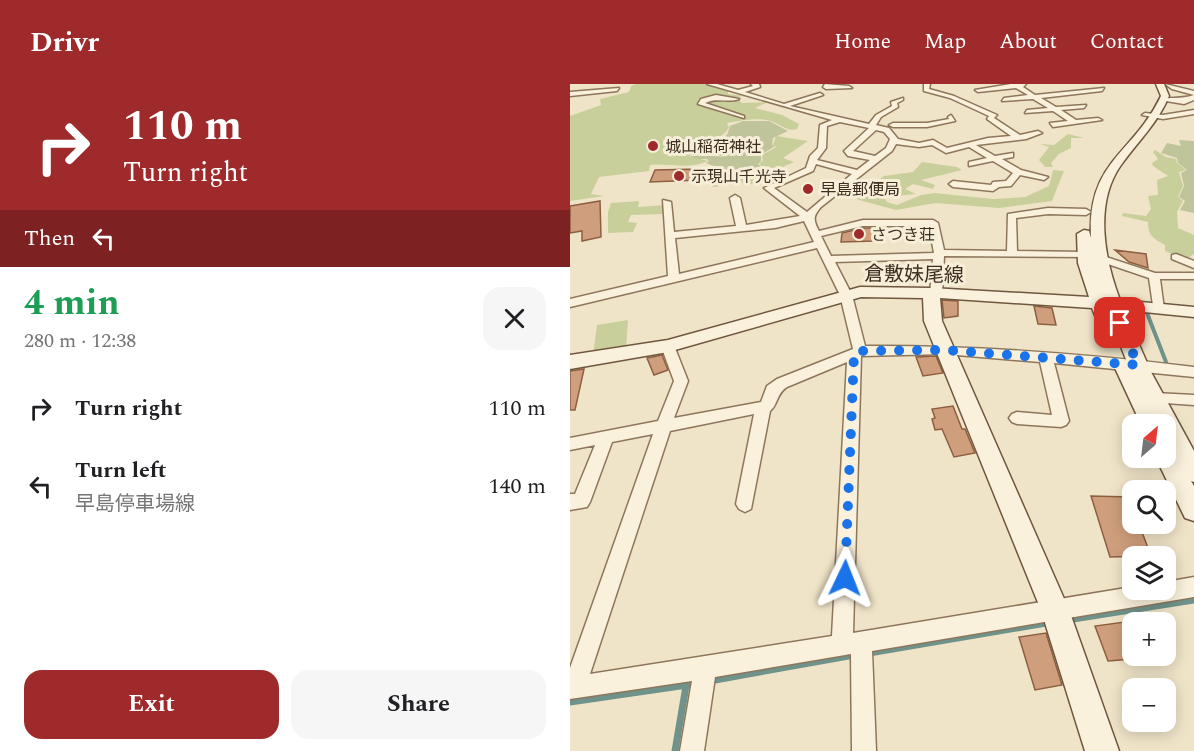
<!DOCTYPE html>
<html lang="en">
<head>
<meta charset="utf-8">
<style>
  body { margin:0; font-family:Spectral,"Noto Sans JP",serif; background:#f6f6f6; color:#202124; height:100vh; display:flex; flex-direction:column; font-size:22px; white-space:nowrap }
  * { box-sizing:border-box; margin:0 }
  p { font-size:20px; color:#757577 }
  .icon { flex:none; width:33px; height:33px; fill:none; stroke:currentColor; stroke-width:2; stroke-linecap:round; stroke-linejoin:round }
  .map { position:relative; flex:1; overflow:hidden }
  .details { display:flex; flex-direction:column; background:#fff; width:570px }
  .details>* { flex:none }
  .banner { background:#9e2a2b; color:#fff; overflow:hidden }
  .needle { width:39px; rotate:28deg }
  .buttons { position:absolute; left:552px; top:330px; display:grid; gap:12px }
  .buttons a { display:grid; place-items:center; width:54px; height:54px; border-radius:12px; background:#fff; box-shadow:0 3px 15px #0003; font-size:30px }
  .pin { position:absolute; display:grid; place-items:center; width:51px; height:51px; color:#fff; margin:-26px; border-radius:12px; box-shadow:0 3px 9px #0006 }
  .me { position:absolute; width:66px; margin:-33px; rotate:2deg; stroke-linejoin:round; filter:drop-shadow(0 0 4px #0008) }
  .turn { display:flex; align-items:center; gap:21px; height:126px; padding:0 24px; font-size:27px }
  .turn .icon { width:78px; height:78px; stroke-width:2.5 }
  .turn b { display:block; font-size:42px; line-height:51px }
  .then { display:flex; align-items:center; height:57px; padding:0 24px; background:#0003; gap:12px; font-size:22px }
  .round { display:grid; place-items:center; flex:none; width:63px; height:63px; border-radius:18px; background:#f6f6f6 }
  .head { display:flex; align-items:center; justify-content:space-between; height:102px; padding:0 24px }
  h1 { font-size:36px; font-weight:700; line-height:45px; color:#1e9e55 }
  .cta { display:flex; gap:12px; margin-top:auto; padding:12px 24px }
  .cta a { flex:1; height:69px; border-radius:18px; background:#9e2a2b; color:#fff; font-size:24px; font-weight:700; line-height:69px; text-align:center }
  .cta a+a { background:#f6f6f6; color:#202124 }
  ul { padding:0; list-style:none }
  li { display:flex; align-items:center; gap:18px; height:78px; padding:0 24px }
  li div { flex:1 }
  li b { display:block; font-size:22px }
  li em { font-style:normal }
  header { display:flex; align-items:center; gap:36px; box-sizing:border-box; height:84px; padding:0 30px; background:#9e2a2b; color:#fff }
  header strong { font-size:28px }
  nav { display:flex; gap:33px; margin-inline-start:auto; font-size:21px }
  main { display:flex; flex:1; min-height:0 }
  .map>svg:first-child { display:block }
  .green { fill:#c9cf9b }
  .cemetery { fill:#bfc49a }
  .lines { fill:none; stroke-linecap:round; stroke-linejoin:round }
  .stream-far1 { stroke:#6f938a; stroke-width:4 }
  .stream { stroke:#6f938a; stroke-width:7 }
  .building { fill:#cf9f7d; stroke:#8d5f41; stroke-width:1.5 }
  .street-casing { stroke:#8d765c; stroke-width:3 }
  .secondary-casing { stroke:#6f573f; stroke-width:3 }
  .street { fill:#faf1dc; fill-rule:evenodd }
  .secondary { fill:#faf1dc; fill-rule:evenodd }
  .route { stroke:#1a73e8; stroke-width:10; stroke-dasharray:0 18 }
  .poi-dot { fill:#9e2a2b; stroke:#f7eed8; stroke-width:2 }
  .labels { text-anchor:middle; stroke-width:6; stroke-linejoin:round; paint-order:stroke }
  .far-poi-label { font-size:16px; fill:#3d2e20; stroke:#f7eed8; text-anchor:start }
  .street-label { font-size:20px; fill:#3d2e20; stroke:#f7eed8 }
</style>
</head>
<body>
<header>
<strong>Drivr</strong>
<nav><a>Home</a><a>Map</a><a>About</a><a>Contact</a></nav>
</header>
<main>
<section class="details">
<div class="banner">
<div class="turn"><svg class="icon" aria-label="right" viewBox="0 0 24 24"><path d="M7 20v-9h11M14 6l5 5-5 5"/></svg><div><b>110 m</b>Turn right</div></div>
<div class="then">Then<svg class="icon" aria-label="left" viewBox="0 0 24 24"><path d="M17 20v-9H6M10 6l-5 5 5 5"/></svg></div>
</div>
<div class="head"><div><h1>4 min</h1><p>280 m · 12:38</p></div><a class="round"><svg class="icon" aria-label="close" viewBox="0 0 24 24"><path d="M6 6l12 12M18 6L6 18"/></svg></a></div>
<ul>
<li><svg class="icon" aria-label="right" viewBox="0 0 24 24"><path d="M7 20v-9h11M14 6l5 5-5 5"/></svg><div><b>Turn right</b></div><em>110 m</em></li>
<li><svg class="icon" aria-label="left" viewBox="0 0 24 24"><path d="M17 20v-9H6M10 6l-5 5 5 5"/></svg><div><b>Turn left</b><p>早島停車場線</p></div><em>140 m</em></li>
</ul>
<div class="cta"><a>Exit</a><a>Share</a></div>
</section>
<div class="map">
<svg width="624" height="667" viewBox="0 0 624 667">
  <rect width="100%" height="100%" fill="#f0e4c8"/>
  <!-- green -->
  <path class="green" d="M66,0H133L158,7V10L174,12L166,13L172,19L198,18L185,24L212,31L229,40L227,45C216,48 211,40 200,37C188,33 170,37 157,39L159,43C151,61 124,55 107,54L104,58L118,59L126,63L136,60L155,61L150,67H159L160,71L156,73L136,69H125L120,72L138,77C119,86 99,79 80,81L79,87L29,93L21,110L34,112L0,117V32L31,21L30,15L59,8L61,2Z
    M498,50L514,54H501V64L489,70L481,79L483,83H475L469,76L479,63L470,60L484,61Z
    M206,52L238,57L213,74L224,78L188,94L189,98L174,102L171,97L180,94L179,91L194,85L189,80L193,76L192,71L206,63L203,61Z
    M585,66L596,73L606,75L607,79L616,86L609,88L613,102L608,113L613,117L607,128L608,144L624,151V170L616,176L595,167V161C583,154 578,152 578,138L552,132L553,129L576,132L581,125L578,112L588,111L587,96L598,92L583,82L582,79L588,75L583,68Z
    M352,78L387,83L392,86L351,96L365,101L363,105L343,100L335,105L346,110L314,113L317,118L327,121L351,111L365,109L423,115L455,113L479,102L483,86L494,87L482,117L429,124L365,119L326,126L289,116L286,113L314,92L343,88Z
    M69,117L68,123L95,121L94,130L61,131L58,138L67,139L63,148L38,149V128L41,119Z
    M58,236L56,265L23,271L27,241Z"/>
  <!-- cemetery -->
  <path class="cemetery" d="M173,37H199L218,47L203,54L202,61L205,62L191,71V77L188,80L193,85L178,91L179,95L159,99L158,101L142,103L149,84L136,79L139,77L137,75H127L121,72C134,65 148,77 161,71L160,67H151L156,61L147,59L126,61L105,58L107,54L148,55L157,51L160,42Z
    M609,56L624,57V129L610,126L615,117L609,113L614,102L611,89L617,86L608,79L607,74L591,69L597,59L611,62Z"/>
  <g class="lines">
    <!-- stream-far1 -->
    <path class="stream-far1" d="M577,229L596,278"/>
    <!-- stream -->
    <path class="stream" d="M503,535L624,516
      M299,569L476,539
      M145,596L284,571
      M0,618L124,600
      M105,667L116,602"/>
  </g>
  <!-- building -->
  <path class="building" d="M130,85V96L80,98L85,86Z
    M30,117L31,153L12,157V147L0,149V122Z
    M293,144H304V157L271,158L272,149Z
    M545,166L576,170L578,184L559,178Z
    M372,216L388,217V232L374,234Z
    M464,222L482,224L486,241L468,240Z
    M92,271L98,286L84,291L77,274Z
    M366,272L373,289L353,292L346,273Z
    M14,285L5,326H0V287Z
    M383,322L392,345H395L405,369L384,373L372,345L365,346L362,335L365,334L362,325Z
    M521,412L560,413L562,421V440H569L581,472L540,473Z
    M562,537V575L538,577L525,542Z
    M476,549L492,601L465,606L449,553Z"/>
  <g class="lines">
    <!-- street casing -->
    <g class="street-casing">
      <path id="street" d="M137,0H147L168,6L183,2L181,0H189L190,3L175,8L214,20L250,9L253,11L220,22L299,40L306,31L322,22L321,18L333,14V16L327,19L328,23L311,33L306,41L319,44L328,55L349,59L363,56L377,64L418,54L441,52L417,35L419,32L380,14L354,7V0H360L359,5L384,12L427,31L424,34L450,51L468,47L472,49L456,55L406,61L425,72L443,69V73L432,75L451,86L478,93L474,96L450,91L441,102L429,103L423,107L383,103L379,100L383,97L421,101L423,98L436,97L443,89L423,77L399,82V78L417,74L399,63L376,69L362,61L349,63L326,60L322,67L251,123C243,132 243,136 249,147L293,136H363L368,139L374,166L437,167L438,130L478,124L516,125L521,128L516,131L478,130L446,134L447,167L515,168L519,169V173L374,172L372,210L366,214L360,210L363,175L265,178L282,211L295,262C405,261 515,270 624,283V293L484,279L499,337L496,341L491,343L447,340L442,338L439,334L442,330L447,328L482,331L470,278L375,270L291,272L283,549L562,503V506H596V498L624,493V513L302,567L306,667H282L281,570L145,593L134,667H110L122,597L0,615V584L83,350L42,358L20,418L17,423L0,426V410H5L25,361L0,366V354L88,337L104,297L91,262L93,259H103L118,297L104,334L191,318L197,302L207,295L283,265L270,211L247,164L0,223V215L98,192L93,116L101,118L104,148L166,142L160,114L165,111L170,114L176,141L230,132L194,104L236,84L240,72L248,64L250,41L262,36ZM270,38L299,44L274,67L278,72L300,76L287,86L247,76L256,64L257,42ZM306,46L314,48L320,55L316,64L305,72L283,67ZM246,80L282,90L237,128L204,104L243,87ZM234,137L244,158L109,190L105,154L205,144ZM293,142H359L364,169L261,172L251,152ZM277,278L262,552L20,590L100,347L184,330L166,420L169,425L175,428L181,425L200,327C208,321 206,310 217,303Z
        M255,0L279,2L282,4L256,5L253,3Z
        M441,0H456L453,3L465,11L534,4L532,7L471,14L486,23L516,21L514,24L491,26L506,36L528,34L532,36L483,43L480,39L498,37L483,27L455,29L457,26L478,24L463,15L432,17L434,14L458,11L446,4L408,8L405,6Z
        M595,0L624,7V11L602,5Z
        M49,4L47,7L0,12V8Z
        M146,11L169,15C159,19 146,13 135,19L174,32V34L128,20L131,15Z
        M624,11V16L614,20L590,16C599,12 610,16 624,11Z
        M624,26V30L593,35L572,31L575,29L593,31Z
        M381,31L385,37L357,43H323L319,41L323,39H357L379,35L378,33Z
        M606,170L624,177V184L602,175V171Z
        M530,171L585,189H624V195H590L594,225L592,228H584L579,194L526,176L525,174Z
        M585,309L624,311V321L580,318L578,314Z"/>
    </g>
    <!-- secondary casing -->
    <g class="secondary-casing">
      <path id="secondary" d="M586,0H594L599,12C588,39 568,57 551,81C524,119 534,174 550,216L624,223V233L554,226L581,288L624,367V398L621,397L624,402V437L615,434L586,374H596V362L598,363L596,357V340H571L545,284L548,279L557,278L539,232L532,235L526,234L522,224L370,214L372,237L499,526L549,667H515L471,526L354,237L353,214L291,213L98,268L0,285V271L98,256L290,203L361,204L519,213L508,179L507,150L514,146L519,147L521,154C517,76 563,71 591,12Z"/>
    </g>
    <!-- street -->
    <use href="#street" class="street"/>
    <!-- secondary -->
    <use href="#secondary" class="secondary"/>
  </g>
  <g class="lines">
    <!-- route -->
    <path class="route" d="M275,494L284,270L290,267L375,266L568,281L550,239"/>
  </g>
  <!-- markers -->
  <g class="poi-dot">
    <circle cx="83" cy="62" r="6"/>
    <circle cx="109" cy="92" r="6"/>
    <circle cx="238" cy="105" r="6"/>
    <circle cx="289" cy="150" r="6"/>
  </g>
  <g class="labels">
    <!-- far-poi labels -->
    <g class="far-poi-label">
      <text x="95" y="68">城山稲荷神社</text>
      <text x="121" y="98">示現山千光寺</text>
      <text x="250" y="111">早島郵便局</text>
      <text x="301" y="156">さつき荘</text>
    </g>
    <!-- street labels -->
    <g class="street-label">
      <text transform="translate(344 190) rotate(1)" y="7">倉敷妹尾線</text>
    </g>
  </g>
</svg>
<div class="buttons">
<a><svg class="needle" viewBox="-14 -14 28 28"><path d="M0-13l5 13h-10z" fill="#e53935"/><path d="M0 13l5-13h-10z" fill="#757577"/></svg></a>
<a><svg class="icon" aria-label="search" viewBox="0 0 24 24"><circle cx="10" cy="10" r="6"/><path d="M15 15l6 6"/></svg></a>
<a><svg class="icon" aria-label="layers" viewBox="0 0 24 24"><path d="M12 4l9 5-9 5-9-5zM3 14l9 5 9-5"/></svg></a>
<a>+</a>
<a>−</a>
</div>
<div class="pin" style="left:550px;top:239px;background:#d93025"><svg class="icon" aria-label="arrive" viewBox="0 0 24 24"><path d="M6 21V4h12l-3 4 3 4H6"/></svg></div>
<svg class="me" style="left:275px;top:494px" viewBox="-20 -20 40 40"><path d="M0-17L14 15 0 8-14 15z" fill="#1a73e8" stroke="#fff" stroke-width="4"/></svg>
</div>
</main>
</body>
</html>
